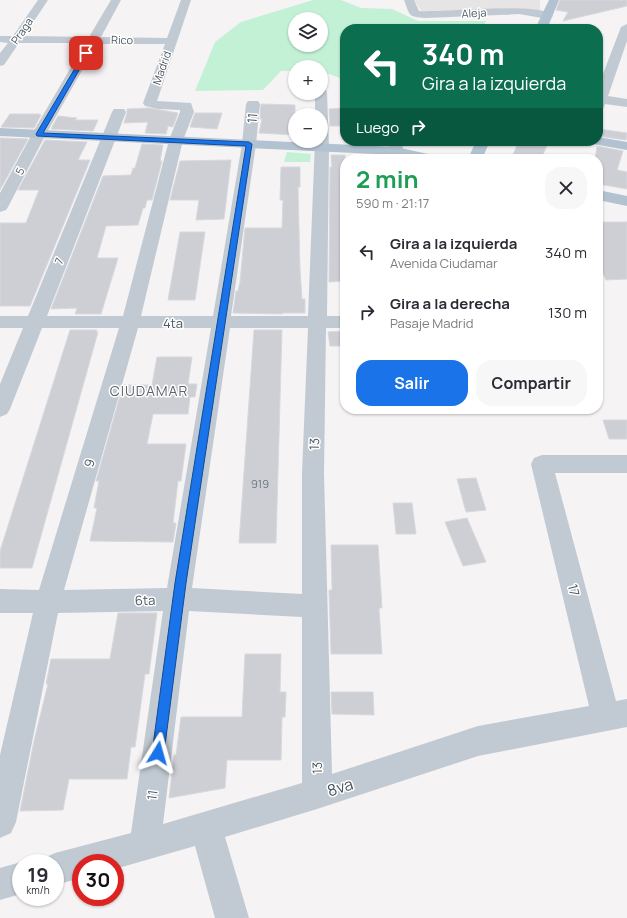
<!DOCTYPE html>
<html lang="es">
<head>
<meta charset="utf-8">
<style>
  body { margin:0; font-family:Manrope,sans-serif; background:#f7f7f7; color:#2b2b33; height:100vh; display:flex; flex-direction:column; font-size:15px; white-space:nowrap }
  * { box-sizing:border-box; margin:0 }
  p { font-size:13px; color:#7c7c81 }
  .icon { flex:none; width:22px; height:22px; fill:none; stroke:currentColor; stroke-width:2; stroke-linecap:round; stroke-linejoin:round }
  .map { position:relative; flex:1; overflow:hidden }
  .panel { position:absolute; left:340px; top:154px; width:263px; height:260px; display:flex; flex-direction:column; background:#fff; border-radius:16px; box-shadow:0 1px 3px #0004 }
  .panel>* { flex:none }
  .guide { position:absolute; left:340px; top:24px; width:263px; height:122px; border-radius:16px; box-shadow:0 1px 3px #0004; background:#0b6e4f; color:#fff; overflow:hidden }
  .controls { position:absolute; left:288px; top:12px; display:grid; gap:8px }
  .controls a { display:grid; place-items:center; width:40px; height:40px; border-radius:50%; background:#fff; box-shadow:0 1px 3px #0004; font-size:20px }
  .speed { position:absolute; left:12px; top:854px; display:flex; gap:8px; font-size:20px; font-weight:700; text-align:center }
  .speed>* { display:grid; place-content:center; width:52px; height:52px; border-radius:50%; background:#fff; box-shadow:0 1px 3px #0004; line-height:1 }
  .speed small { font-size:10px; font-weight:400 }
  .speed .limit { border:6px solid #d22; background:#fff; color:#111 }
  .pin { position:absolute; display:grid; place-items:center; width:34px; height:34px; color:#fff; margin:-17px; border-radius:8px; box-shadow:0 2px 6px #0006 }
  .me { position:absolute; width:44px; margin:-22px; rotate:8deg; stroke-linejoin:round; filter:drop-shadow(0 0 3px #0008) }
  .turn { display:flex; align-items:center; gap:14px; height:84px; padding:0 16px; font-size:18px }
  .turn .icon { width:52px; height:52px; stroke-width:2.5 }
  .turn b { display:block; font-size:28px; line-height:34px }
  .then { display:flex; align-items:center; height:38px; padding:0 16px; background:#0003; gap:8px; font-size:15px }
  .round { display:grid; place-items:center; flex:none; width:42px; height:42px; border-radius:16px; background:#f7f7f7 }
  .summary { display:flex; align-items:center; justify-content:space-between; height:68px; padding:0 16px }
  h1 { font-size:24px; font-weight:700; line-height:30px; color:#1e9e55 }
  .primary-button { display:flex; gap:8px; margin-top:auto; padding:8px 16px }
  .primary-button a { flex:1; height:46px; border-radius:16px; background:#1a73e8; color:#fff; font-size:16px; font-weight:700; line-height:46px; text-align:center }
  .primary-button a+a { background:#f7f7f7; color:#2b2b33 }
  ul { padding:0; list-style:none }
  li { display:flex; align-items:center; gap:12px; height:60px; padding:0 16px }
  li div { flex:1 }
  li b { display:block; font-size:15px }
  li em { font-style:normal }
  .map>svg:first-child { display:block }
  .education { fill:#e6e4e5 }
  .green { fill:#c3f1d5; fill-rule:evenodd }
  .building { fill:#cdcfd5; stroke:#d7d9de }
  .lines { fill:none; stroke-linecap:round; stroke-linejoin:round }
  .minor { fill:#c1cad2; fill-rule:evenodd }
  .major { fill:#b3c2d1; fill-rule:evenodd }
  .route { fill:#1a73e8; stroke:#114b97 }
  .labels { text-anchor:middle; stroke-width:3; stroke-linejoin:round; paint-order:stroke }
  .far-street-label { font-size:11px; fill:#4a5661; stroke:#fff }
  .number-label { font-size:11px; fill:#6b747e }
  .street-label { font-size:13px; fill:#4a5661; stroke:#fff }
  .neighbourhood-label { font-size:14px; letter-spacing:1px; fill:#5f6368; stroke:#fff }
  .near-street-label { font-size:16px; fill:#4a5661; stroke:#fff }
</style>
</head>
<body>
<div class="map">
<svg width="627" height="918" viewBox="0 0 627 918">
  <rect width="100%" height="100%" fill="#f5f3f3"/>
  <!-- education -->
  <path class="education" d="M414,0H540V11L505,8L422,12Z"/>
  <!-- green -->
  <path class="green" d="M313,0H341L361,8L392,9L418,21H486L482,29H345V80L321,71V67H295V71H281L263,90L195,91L215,42L241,22ZM295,19H321V45H295Z
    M287,152L311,154L310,162H284Z"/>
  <!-- building -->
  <path class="building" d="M560,0H627V6L563,21L568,12L556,10Z
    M261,104L295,105V135L259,133L262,119H260Z
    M149,108L178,113L173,127L168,126L166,134L145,133L148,122L124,123L127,113V109Z
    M345,108V126H330L329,109Z
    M195,113H222L217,129L190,127Z
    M10,114H39L41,115L34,128L1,127Z
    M58,116L77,118L75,120H98L93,131L51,129Z
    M599,129L627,133L626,140L598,136Z
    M0,138L28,139L0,190Z
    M45,140L87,142L78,160H90L30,306H0V223H26L39,190H18Z
    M519,141H549L541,159H511Z
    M142,144L163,145L160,161H162L152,200H147L145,208H143L138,225L106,226L97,258H118L101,314H75L77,308L51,309L103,176L131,175L133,168H135Z
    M597,146L623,151L617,170L627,172V189L598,184V159H595Z
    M331,155H345V281L329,282L330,167H332Z
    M231,160L224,219L196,220L199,200H170L180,161Z
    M281,167H300V187H298L300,269L302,299H305V313H282V314L233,313L236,291H238L240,282L245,228H282L283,200H280Z
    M598,222H627V279L606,280L598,262Z
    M180,232H205L195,300H168Z
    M70,330H97L96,332H98L32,568H0V551Z
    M254,330H282L276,543H239Z
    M345,331V346H330L328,332Z
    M157,357H192L188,384H197L195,397H190L188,414H153L147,444H186L181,481H178L173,523H176L173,542L90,541L97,508H94L99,481H96L123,385H152Z
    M603,420H627V439H609Z
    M476,478L486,510L466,512L457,479Z
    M393,503H412L416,534H396Z
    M467,518L486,562L463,566L445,522Z
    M331,545H378L382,608H379L382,654H331L329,590H332Z
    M118,613H157L149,674H145L135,747H131L127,779H69L63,810L20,811L34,741L48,684H46L51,659H110Z
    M245,654H281L280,692H286L285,717H282L281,760H227L225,788L169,798L174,755H176L181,717H242Z
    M331,692H373L374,715L332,714Z"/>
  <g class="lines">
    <!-- minor -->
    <path class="minor" d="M38,0H48L24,36L89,37L111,0H121L101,37L167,38L181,0H191L157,101L191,103L194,112L183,140L141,316H213L242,144L246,104L248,101H258L260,104L256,144L231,316H308L315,141H321V115H315V93H321V89L326,90L327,93L329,147L327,316H345V328H326L324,473L332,774L478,726L589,706L531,464L534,458L542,455H627V473H555L616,701L627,699V727L478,756L317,809L225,837L249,918H215L195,846L115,869V863H81V878L55,885V863H41L44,858L55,853L131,833L163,611L58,613L16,822L11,833L0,838V755L33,613H0V589L39,590L119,328H42L10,409L7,414L0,417V384L23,328H0V316H28L112,112L114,109H124L126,112L47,316H123L169,140L180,112V110L158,109L145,106L143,103L165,44H97L46,134L8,207L6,210L0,212V193L32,134L85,43H19L4,65L0,66V53L8,43L0,42V36H13ZM138,328H211L167,588L64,590ZM230,328H308L302,473V594L192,588ZM189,611L302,617V783L163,824Z
      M404,0H414L419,11C442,13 542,1 553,16L548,19L519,14L426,18C408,17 410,16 404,0Z
      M627,24V41L608,96L627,99V107L605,104L603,109L598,110V87L621,27Z
      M388,141H402L404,159H390Z
      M21,862L24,863H21V894L0,900V868Z"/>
    <!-- major -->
    <path class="major" d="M549,0H559L547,29H535Z
      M0,128L396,147L437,156L439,159H413L396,155L0,136Z
      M598,137L627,142V150L593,144L591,141H598Z
      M476,141H490L482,159H468Z
      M598,190L627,196V206L598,200Z"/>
  </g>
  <!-- route -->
  <path class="route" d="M86,52L89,53L43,133L249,142L252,144L186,583L164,753L162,757L158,759L154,757L152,753L175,583L246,146L37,136L36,134L84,53Z"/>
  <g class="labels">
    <!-- far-street labels -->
    <g class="far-street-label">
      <text transform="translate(474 13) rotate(-3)" y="4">Aleja</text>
      <text transform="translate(22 31) rotate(-55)" y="4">Praga</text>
      <text transform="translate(122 40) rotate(1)" y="4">Rico</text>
      <text transform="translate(162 68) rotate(-71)" y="4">Madrid</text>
      <text transform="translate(20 171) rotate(-62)" y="4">5</text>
      <text transform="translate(59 261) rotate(-68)" y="4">7</text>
    </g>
    <!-- number labels -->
    <g class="number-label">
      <text x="260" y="488">919</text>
    </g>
    <!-- street labels -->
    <g class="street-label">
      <text transform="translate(252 118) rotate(-85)" y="5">11</text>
      <text x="173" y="328">4ta</text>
      <text transform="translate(314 444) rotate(-88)" y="5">13</text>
      <text transform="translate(89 463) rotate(-74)" y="5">9</text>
      <text transform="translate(574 590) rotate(76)" y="5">17</text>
      <text transform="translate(145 600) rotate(-2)" y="5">6ta</text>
      <text transform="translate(317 768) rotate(-91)" y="5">13</text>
      <text transform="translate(152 795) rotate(-82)" y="5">11</text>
    </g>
    <!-- neighbourhood labels -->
    <g class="neighbourhood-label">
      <text x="149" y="396">CIUDAMAR</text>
    </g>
    <!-- near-street labels -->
    <g class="near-street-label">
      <text transform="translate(340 787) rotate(-18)" y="6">8va</text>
    </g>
  </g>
</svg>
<div class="controls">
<a><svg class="icon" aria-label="layers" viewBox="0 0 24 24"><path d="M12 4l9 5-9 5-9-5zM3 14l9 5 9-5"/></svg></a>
<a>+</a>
<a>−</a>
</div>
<div class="speed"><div>19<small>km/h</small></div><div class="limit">30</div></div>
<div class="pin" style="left:86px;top:53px;background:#d93025"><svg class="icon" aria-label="arrive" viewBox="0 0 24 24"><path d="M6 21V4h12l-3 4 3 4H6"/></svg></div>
<svg class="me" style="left:158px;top:753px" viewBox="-20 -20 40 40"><path d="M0-17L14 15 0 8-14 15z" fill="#1a73e8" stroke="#fff" stroke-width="4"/></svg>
<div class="guide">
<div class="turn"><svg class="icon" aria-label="left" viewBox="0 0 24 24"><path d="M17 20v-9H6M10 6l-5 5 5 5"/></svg><div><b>340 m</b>Gira a la izquierda</div></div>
<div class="then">Luego<svg class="icon" aria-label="right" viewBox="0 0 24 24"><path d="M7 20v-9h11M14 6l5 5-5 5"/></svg></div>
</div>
<section class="panel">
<div class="summary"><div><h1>2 min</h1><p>590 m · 21:17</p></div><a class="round"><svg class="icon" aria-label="close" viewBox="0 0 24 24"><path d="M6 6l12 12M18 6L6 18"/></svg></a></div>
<ul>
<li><svg class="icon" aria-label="left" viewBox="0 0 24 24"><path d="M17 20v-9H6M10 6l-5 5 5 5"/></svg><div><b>Gira a la izquierda</b><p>Avenida Ciudamar</p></div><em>340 m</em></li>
<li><svg class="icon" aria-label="right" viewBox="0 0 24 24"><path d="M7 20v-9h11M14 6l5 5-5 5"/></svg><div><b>Gira a la derecha</b><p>Pasaje Madrid</p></div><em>130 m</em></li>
</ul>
<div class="primary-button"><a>Salir</a><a>Compartir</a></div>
</section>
</div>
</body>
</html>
